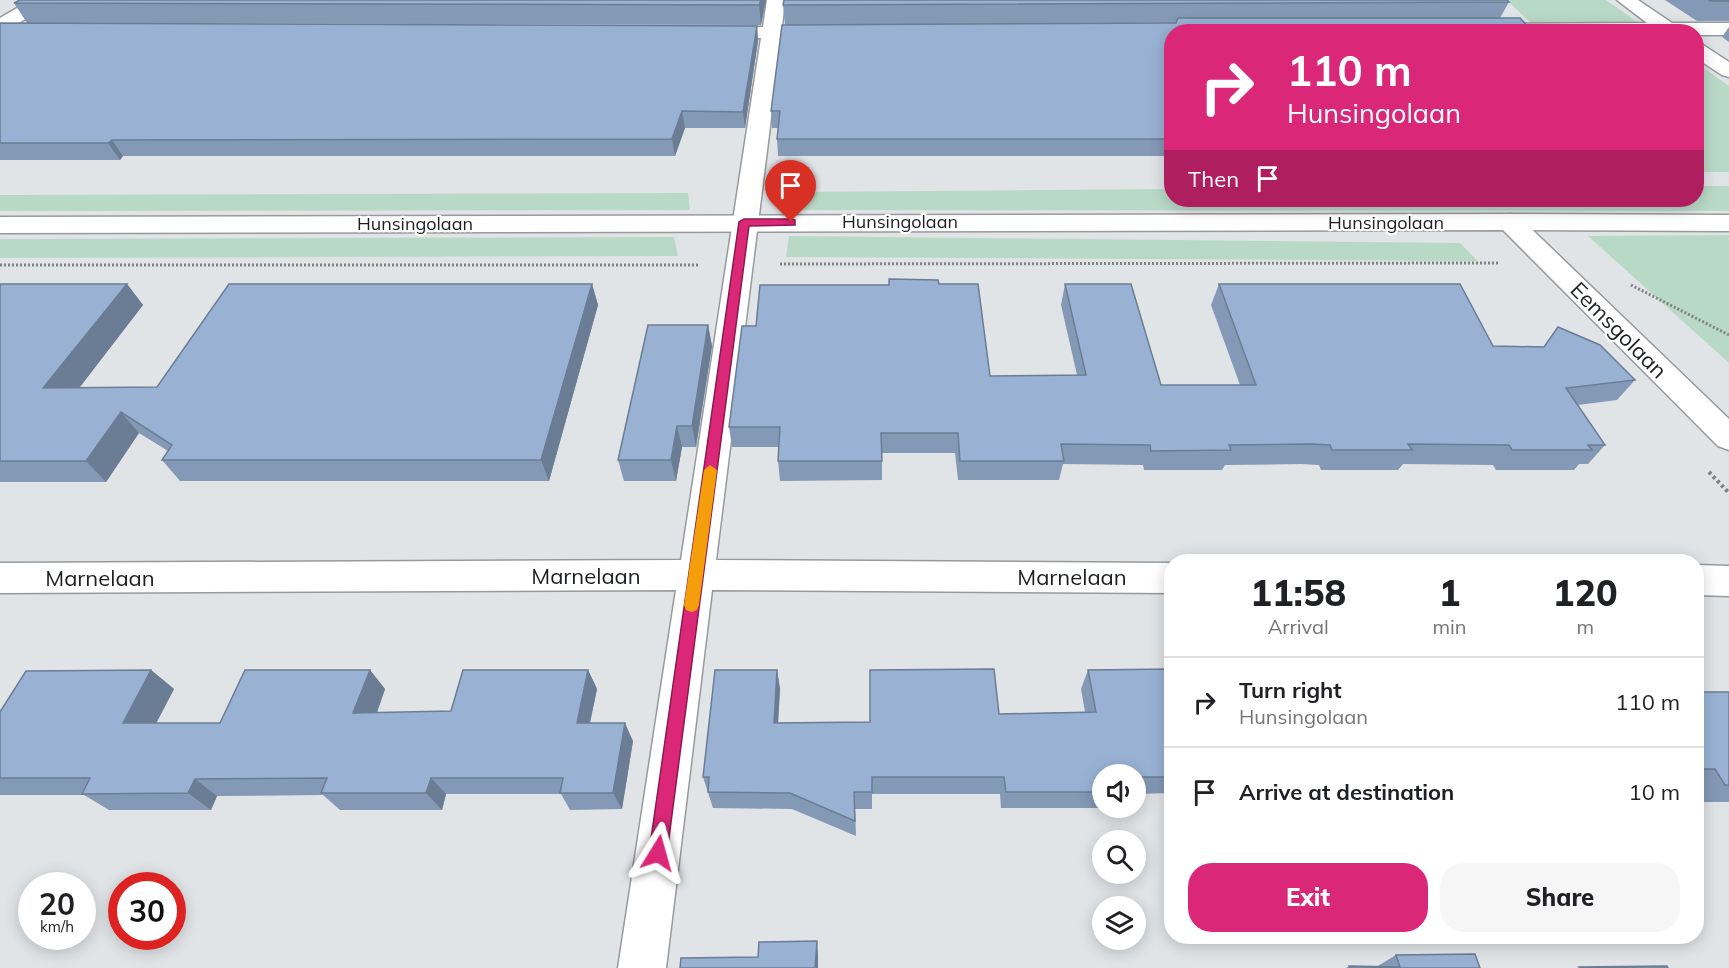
<!DOCTYPE html>
<html lang="en">
<head>
<meta charset="utf-8">
<style>
  body { margin:0; font-family:Mulish,sans-serif; background:#f6f6f6; color:#202124; height:100vh; display:flex; flex-direction:column; font-size:22px; white-space:nowrap }
  * { box-sizing:border-box; margin:0 }
  p { font-size:20px; color:#757577 }
  .icon { flex:none; width:33px; height:33px; fill:none; stroke:currentColor; stroke-width:2; stroke-linecap:round; stroke-linejoin:round }
  .map { position:relative; flex:1; overflow:hidden }
  .panel { position:absolute; left:1164px; top:554px; width:540px; height:390px; display:flex; flex-direction:column; background:#fff; border-radius:24px; box-shadow:0 3px 15px #0003 }
  .panel>* { flex:none }
  .banner { position:absolute; left:1164px; top:24px; width:540px; height:183px; border-radius:24px; box-shadow:0 3px 15px #0003; background:#db2777; color:#fff; overflow:hidden }
  .fabs { position:absolute; left:1092px; top:764px; display:grid; gap:12px }
  .fabs a { display:grid; place-items:center; width:54px; height:54px; border-radius:50%; background:#fff; box-shadow:0 3px 15px #0003; font-size:30px }
  .speed { position:absolute; left:18px; top:872px; display:flex; gap:12px; font-size:30px; font-weight:700; text-align:center }
  .speed>* { display:grid; place-content:center; width:78px; height:78px; border-radius:50%; background:#fff; box-shadow:0 3px 15px #0003; line-height:1 }
  .speed small { font-size:15px; font-weight:400 }
  .speed .limit { border:9px solid #d22; background:#fff; color:#111 }
  .pin { position:absolute; display:grid; place-items:center; width:51px; height:51px; color:#fff; margin:-62px -26px; border-radius:50% 50% 50% 0; rotate:-45deg; box-shadow:0 0 6px #0007 }
  .pin .icon { rotate:45deg }
  .me { position:absolute; width:66px; margin:-33px; rotate:8deg; stroke-linejoin:round; filter:drop-shadow(0 0 4px #0008) }
  .turn { display:flex; align-items:center; gap:21px; height:126px; padding:0 24px; font-size:27px }
  .turn .icon { width:78px; height:78px; stroke-width:2.5 }
  .turn b { display:block; font-size:42px; line-height:51px }
  .then { display:flex; align-items:center; height:57px; padding:0 24px; background:#0003; gap:12px; font-size:22px }
  .eta { display:flex; justify-content:space-evenly; align-items:center; height:102px; text-align:center }
  .eta b { font-size:36px; font-weight:800; line-height:42px }
  .button { display:flex; gap:12px; margin-top:auto; padding:12px 24px }
  .button a { flex:1; height:69px; border-radius:24px; background:#db2777; color:#fff; font-size:24px; font-weight:800; line-height:69px; text-align:center }
  .button a+a { background:#f6f6f6; color:#202124 }
  ul { padding:0; list-style:none }
  li { display:flex; align-items:center; gap:18px; height:90px; padding:0 24px; border-top:2px solid #e0e0e0 }
  li div { flex:1 }
  li b { display:block; font-size:22px }
  li em { font-style:normal }
  .map>svg:first-child { display:block }
  .green { fill:#b9d9c7 }
  .lines { fill:none; stroke-linecap:round; stroke-linejoin:round }
  .street-casing { stroke:#979a9d; stroke-width:3 }
  .secondary-casing { stroke:#979a9d; stroke-width:3 }
  .path-far1 { stroke:#7f8184; stroke-width:3; stroke-dasharray:2 2; stroke-linecap:butt }
  .path { stroke:#7f8184; stroke-width:4; stroke-dasharray:3 3; stroke-linecap:butt }
  .street { fill:#fff; fill-rule:evenodd }
  .secondary { fill:#fff; fill-rule:evenodd }
  .wall { fill:#8499b6 }
  .shaded-wall { fill:#6b7d94 }
  .building { fill:#99b2d4; stroke:#6b7d94; stroke-width:1.5 }
  .route { fill:#db2777; stroke:#8e194d; stroke-width:1.5 }
  .slow { fill:#f59e0b }
  .labels { text-anchor:middle; stroke-width:4.5; stroke-linejoin:round; paint-order:stroke }
  .far-street-label { font-size:18px; fill:#1d1e20; stroke:#fff }
  .street-label { font-size:22px; fill:#1d1e20; stroke:#fff }
</style>
</head>
<body>
<div class="map">
<svg width="1729" height="968" viewBox="0 0 1729 968">
  <rect width="100%" height="100%" fill="#e1e4e7"/>
  <!-- green -->
  <path class="green" d="M1507,0H1606L1640,24H1532Z
    M1697,63L1729,86V172H1697Z
    M1697,186H1729V211L792,210L793,192L1171,189L1172,200H1696Z
    M688,193L690,210L0,211V195Z
    M1729,235V363L1588,236Z
    M789,236L1460,243L1478,261L786,257Z
    M674,237L678,256L0,258V239Z"/>
  <g class="lines">
    <!-- street casing -->
    <g class="street-casing">
      <path id="street" d="M31,0H53L51,4L7,30L0,32V18Z
        M767,0H785L782,26L831,28L834,32L831,36L824,38H781L716,560L1172,563V593L712,590L666,968H618L676,590L0,593V563L681,560L761,38L714,39L707,37L704,33L707,29L714,27H763Z
        M1617,0H1638L1672,23H1729V35H1696V32L1475,30L1478,26L1485,24L1647,23Z
        M1696,43L1703,45L1729,62V77L1722,75L1696,58Z
        M1510,214L1729,215V231L1510,230L1501,227L1497,222L1501,217Z
        M1696,565L1729,566V596L1696,595Z"/>
    </g>
    <!-- secondary casing -->
    <g class="secondary-casing">
      <path id="secondary" d="M1510,214L1519,217L1729,419V450L1718,446L1503,230L0,233V217Z"/>
    </g>
    <!-- path-far1 -->
    <path class="path-far1" d="M780,264L1498,263
      M0,265H700
      M1631,285L1729,335"/>
    <!-- path -->
    <path class="path" d="M1709,472L1729,493"/>
    <!-- street -->
    <use href="#street" class="street"/>
    <!-- secondary -->
    <use href="#secondary" class="secondary"/>
  </g>
  <!-- wall -->
  <path class="wall" d="M20,0H766L761,25L27,23L14,3Z
    M1665,0H1729V21H1697Z
    M1509,2L1500,18L1172,32V156H778L777,139L778,128H772L771,111L1176,23L785,25L783,5Z
    M0,23L757,26L758,41L745,128H685L675,156H123L120,160H0Z
    M1729,27V42L1722,37Z
    M0,284H127L143,305L79,388L157,387L592,284L598,305L549,481H180L162,460L168,451L139,433L106,482H0Z
    M939,284L990,376L1077,375L1061,305L1065,284L1161,385H1240L1211,305L1219,284L1493,346L1635,380L1617,400L1578,405L1605,445L1588,464H1579L1574,470H1496L1493,465L1403,464L1398,470H1321L1319,465L1301,464L1225,465L1222,470H1144L1143,465L1063,464L1059,480H958L955,453H882V480L780,481L778,461L779,447H732L729,427L756,326Z
    M708,325L712,346L696,447H682L676,481H624L618,460Z
    M1172,669V793L1136,794V774H1102V808H1001L1000,794H872V809H855L856,836L792,809L713,808L703,777L777,670L780,689L778,723L870,722L999,714L1085,712L1081,689L1088,670Z
    M151,670L174,689L156,723H220L370,670L385,689L377,713L451,711L588,670L597,689L590,723L633,741L622,809L570,810L561,794H446L442,810H340L323,795L217,796L211,810H109L84,795H0V712Z
    M1696,692H1729V802H1696Z
    M1396,955L1480,968H1346L1349,966L1376,967Z"/>
  <!-- shaded-wall -->
  <path class="shaded-wall" d="M761,0H766L761,25L759,5Z
    M757,26L758,41L745,128L743,112Z
    M682,111L685,128L675,156L672,139Z
    M112,140L123,156L120,160L108,143Z
    M127,284L143,305L63,409L43,388Z
    M592,284L598,305L549,481L541,460Z
    M708,325L712,346L696,447L692,426Z
    M121,412L139,433L106,482L86,461Z
    M677,426L682,447L676,481L671,460Z
    M151,670L174,689L147,741L123,723Z
    M370,670L385,689L370,731L353,713Z
    M588,670L597,689L586,741L577,723Z
    M777,670L780,689L777,741L774,723Z
    M625,723L633,741L622,809L613,793Z
    M431,778L446,794L442,810L426,793Z
    M195,779L217,796L211,810L188,793Z
    M817,941L818,954V968H815Z"/>
  <!-- building -->
  <path class="building" d="M20,0H761L759,5L14,3Z
    M784,0H1507L1509,2L783,5Z
    M1709,0H1729V1H1710Z
    M1178,18H1520L1533,32H1172V139H777L780,111H771L782,25L1176,23Z
    M0,23L757,26L743,112L682,111L672,139L112,140L108,143H0Z
    M889,279L938,280L939,284H978L990,376L1086,375L1065,284H1131L1161,385H1256L1219,284H1460L1493,346L1544,347L1558,327L1600,345L1635,380L1566,388L1605,445H1588L1592,450H1512L1509,445L1408,444L1412,450H1332L1330,445L1312,444L1229,445L1231,450L1151,451L1150,445L1061,444L1064,461H960L958,433H881L882,461H778L780,427H729L742,326H756L760,285H889Z
    M0,284H127L43,388L157,387L229,284H592L541,460H162L172,445L121,412L86,461H0Z
    M648,325H708L692,426H677L671,460H618Z
    M994,669L999,714L1096,712L1088,670L1172,669V777H1136V774H1102V792H1006L1004,777H872V792H854L855,821L790,793L708,792L709,777H703L715,670H777L774,723L870,722V670Z
    M151,670L123,723H220L245,670H370L353,713L451,711L463,670H588L577,723H625L613,793H560L563,778H431L426,793H321L327,778L195,779L188,793L82,794L90,778H0V712L26,671Z
    M1696,692H1729V785H1725L1715,769H1696Z
    M817,941L815,968H680L681,958L758,957L759,942Z
    M1475,954L1480,968H1350L1349,966L1400,967L1396,955Z
    M1667,966L1668,968H1580L1579,967Z"/>
  <!-- route -->
  <path class="route" d="M791,219L795,220V225L749,226L667,853L664,859L658,862L651,859L649,853L739,222L744,219Z"/>
  <!-- slow -->
  <path class="slow" d="M710,465L717,470L699,605L697,610L692,612L686,610L684,605L704,470Z"/>
  <g class="labels">
    <!-- far-street labels -->
    <g class="far-street-label">
      <text x="900" y="228">Hunsingolaan</text>
      <text x="1386" y="229">Hunsingolaan</text>
      <text x="415" y="230">Hunsingolaan</text>
    </g>
    <!-- street labels -->
    <g class="street-label">
      <text transform="translate(1619 330) rotate(45)" y="8">Eemsgolaan</text>
      <text x="586" y="584">Marnelaan</text>
      <text x="1072" y="585">Marnelaan</text>
      <text x="100" y="586">Marnelaan</text>
    </g>
  </g>
</svg>
<div class="fabs">
<a><svg class="icon" aria-label="sound" viewBox="0 0 24 24"><path d="M4 9h4l5-4v14l-5-4H4zM17 9q2 3 0 6"/></svg></a>
<a><svg class="icon" aria-label="search" viewBox="0 0 24 24"><circle cx="10" cy="10" r="6"/><path d="M15 15l6 6"/></svg></a>
<a><svg class="icon" aria-label="layers" viewBox="0 0 24 24"><path d="M12 4l9 5-9 5-9-5zM3 14l9 5 9-5"/></svg></a>
</div>
<div class="speed"><div>20<small>km/h</small></div><div class="limit">30</div></div>
<div class="pin" style="left:791px;top:222px;background:#d93025"><svg class="icon" aria-label="arrive" viewBox="0 0 24 24"><path d="M6 21V4h12l-3 4 3 4H6"/></svg></div>
<svg class="me" style="left:658px;top:853px" viewBox="-20 -20 40 40"><path d="M0-17L14 15 0 8-14 15z" fill="#db2777" stroke="#fff" stroke-width="4"/></svg>
<div class="banner">
<div class="turn"><svg class="icon" aria-label="right" viewBox="0 0 24 24"><path d="M7 20v-9h11M14 6l5 5-5 5"/></svg><div><b>110 m</b>Hunsingolaan</div></div>
<div class="then">Then<svg class="icon" aria-label="arrive" viewBox="0 0 24 24"><path d="M6 21V4h12l-3 4 3 4H6"/></svg></div>
</div>
<section class="panel">
<div class="eta">
<div><b>11:58</b><p>Arrival</p></div>
<div><b>1</b><p>min</p></div>
<div><b>120</b><p>m</p></div>
</div>
<ul>
<li><svg class="icon" aria-label="right" viewBox="0 0 24 24"><path d="M7 20v-9h11M14 6l5 5-5 5"/></svg><div><b>Turn right</b><p>Hunsingolaan</p></div><em>110 m</em></li>
<li><svg class="icon" aria-label="arrive" viewBox="0 0 24 24"><path d="M6 21V4h12l-3 4 3 4H6"/></svg><div><b>Arrive at destination</b></div><em>10 m</em></li>
</ul>
<div class="button"><a>Exit</a><a>Share</a></div>
</section>
</div>
</body>
</html>
